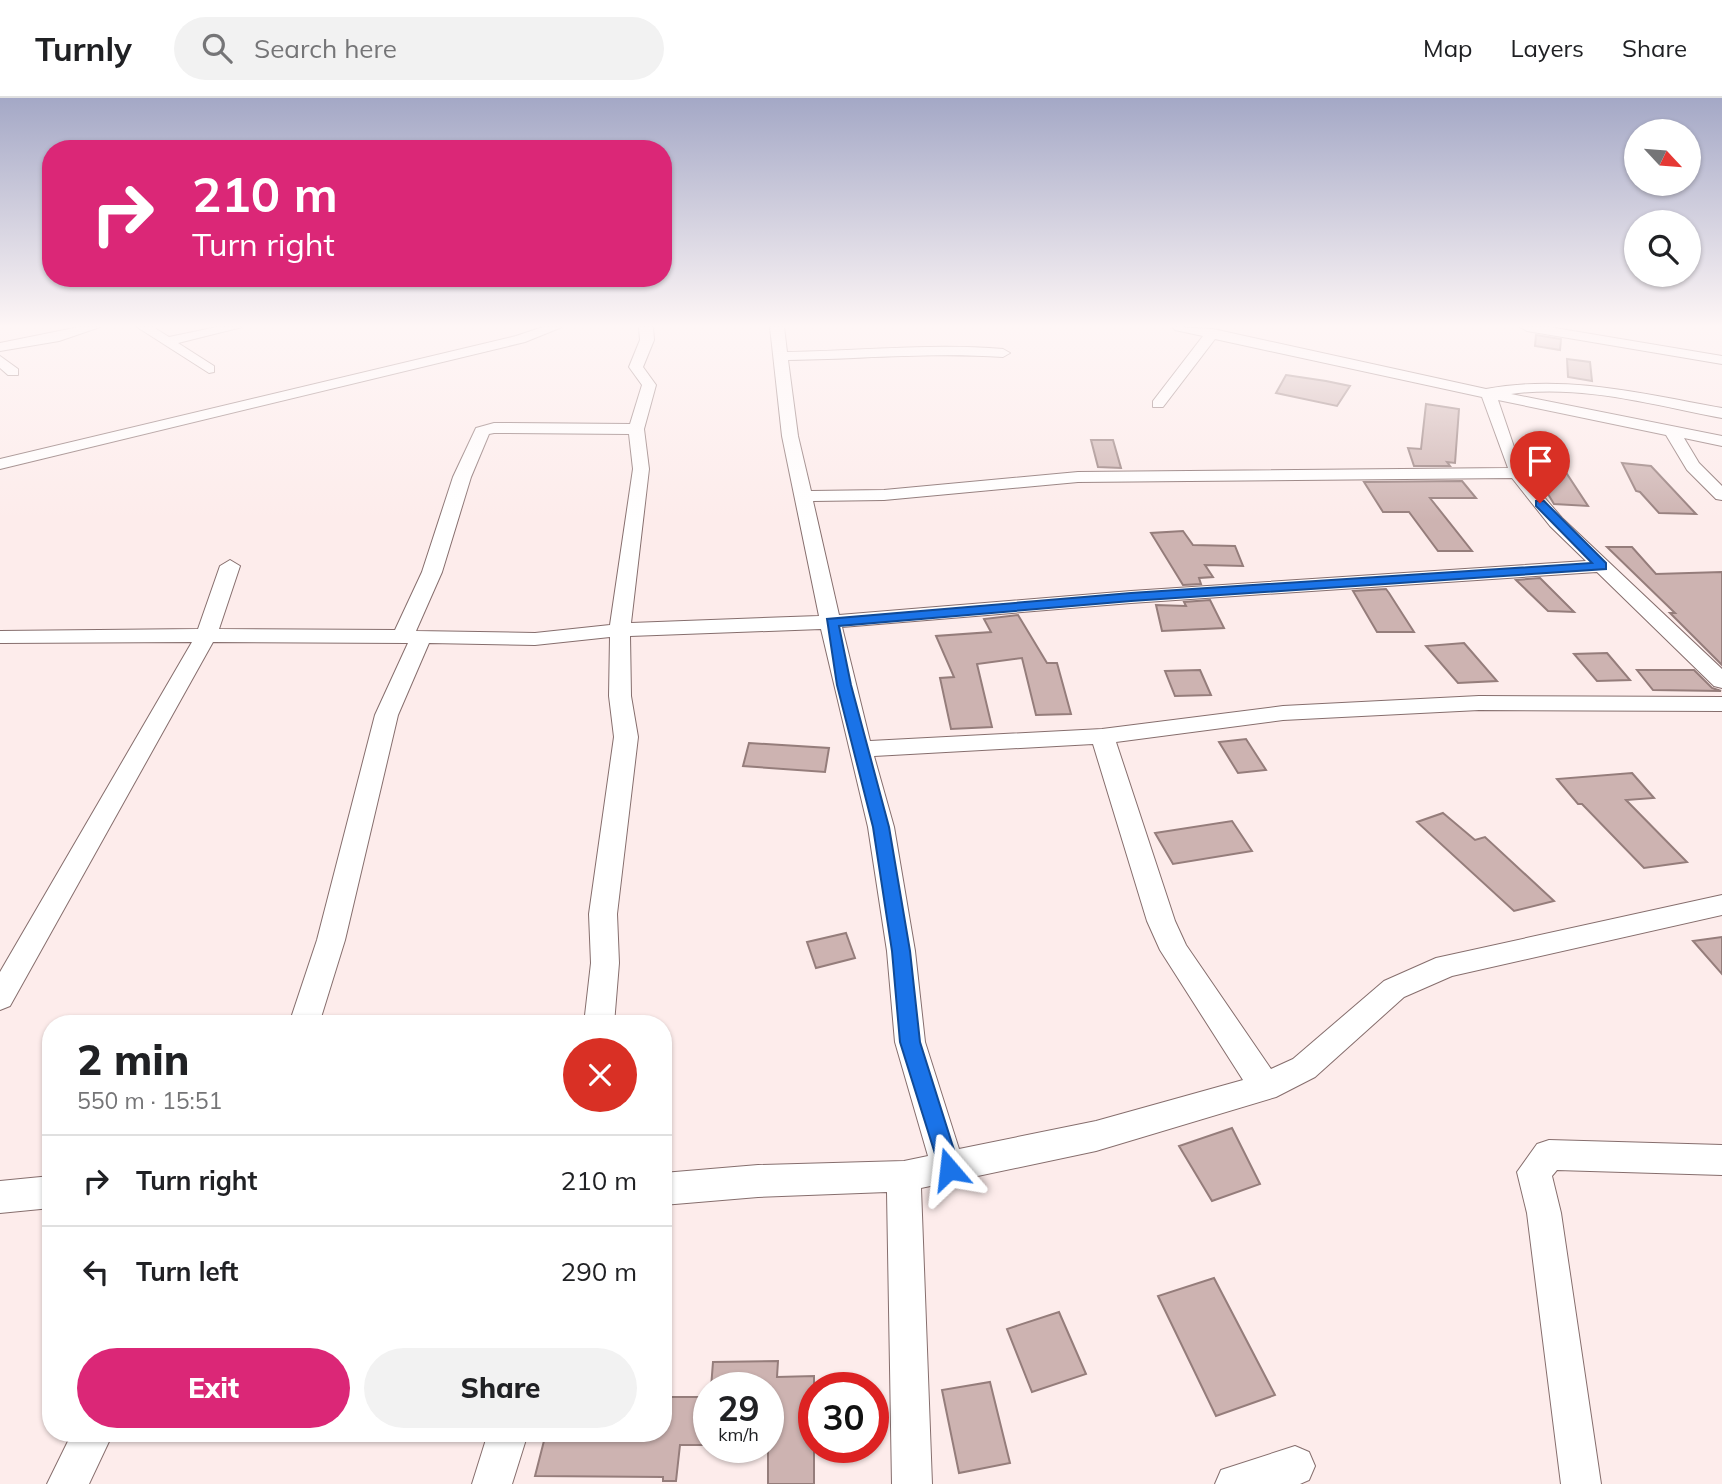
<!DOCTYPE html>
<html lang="en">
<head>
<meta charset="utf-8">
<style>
  body { margin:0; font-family:Mulish,sans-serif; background:#f2f2f2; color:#202124; height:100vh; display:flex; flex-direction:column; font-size:26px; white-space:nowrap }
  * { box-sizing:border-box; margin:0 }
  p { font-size:23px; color:#757577 }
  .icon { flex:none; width:38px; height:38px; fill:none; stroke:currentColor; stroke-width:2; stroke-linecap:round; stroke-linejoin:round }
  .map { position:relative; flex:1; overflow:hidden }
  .panel { position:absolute; left:42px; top:917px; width:630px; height:427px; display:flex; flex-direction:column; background:#fff; border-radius:28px; box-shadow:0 2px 5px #0004 }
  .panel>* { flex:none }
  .guide { position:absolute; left:42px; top:42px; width:630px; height:147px; border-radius:28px; box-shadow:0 2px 5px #0004; background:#db2777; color:#fff; overflow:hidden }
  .needle { width:46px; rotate:116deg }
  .tools { position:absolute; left:1624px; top:21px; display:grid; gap:14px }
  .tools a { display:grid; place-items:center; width:77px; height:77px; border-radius:50%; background:#fff; box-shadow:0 2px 5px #0004; font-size:35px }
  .speed { position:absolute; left:693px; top:1274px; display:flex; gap:14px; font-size:35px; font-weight:700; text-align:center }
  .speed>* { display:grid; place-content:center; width:91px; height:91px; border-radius:50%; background:#fff; box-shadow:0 2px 5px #0004; line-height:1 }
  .speed small { font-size:18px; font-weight:400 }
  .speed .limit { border:10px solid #d22; background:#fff; color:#111 }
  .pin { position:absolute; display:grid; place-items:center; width:60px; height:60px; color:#fff; margin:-72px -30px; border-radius:50% 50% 50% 0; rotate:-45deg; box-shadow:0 0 7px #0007 }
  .pin .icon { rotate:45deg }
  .me { position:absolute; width:77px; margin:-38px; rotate:343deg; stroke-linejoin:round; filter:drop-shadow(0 0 5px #0008) }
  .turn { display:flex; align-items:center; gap:24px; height:147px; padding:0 35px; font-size:32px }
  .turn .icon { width:91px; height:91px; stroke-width:2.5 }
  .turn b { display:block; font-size:49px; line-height:60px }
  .round { display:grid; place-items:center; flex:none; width:74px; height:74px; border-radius:37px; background:#f2f2f2 }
  .summary { display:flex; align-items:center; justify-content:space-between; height:119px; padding:0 35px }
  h1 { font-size:42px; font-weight:800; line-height:52px }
  .action { display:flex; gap:14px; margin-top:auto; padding:14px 35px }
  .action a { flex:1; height:80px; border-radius:42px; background:#db2777; color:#fff; font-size:28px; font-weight:800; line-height:80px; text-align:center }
  .action a+a { background:#f2f2f2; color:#202124 }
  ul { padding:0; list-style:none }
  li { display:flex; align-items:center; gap:21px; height:91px; padding:0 35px; border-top:2px solid #e0e0e0 }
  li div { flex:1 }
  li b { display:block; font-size:26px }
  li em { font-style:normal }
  header { display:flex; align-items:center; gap:42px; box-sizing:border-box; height:98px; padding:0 35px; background:#fff; border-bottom:2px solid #e0e0e0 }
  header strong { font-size:33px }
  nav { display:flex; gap:38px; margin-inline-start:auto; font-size:24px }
  .search { width:490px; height:63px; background:#f2f2f2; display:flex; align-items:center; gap:18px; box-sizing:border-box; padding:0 24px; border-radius:38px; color:#757577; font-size:26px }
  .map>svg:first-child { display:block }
  .building { fill:#cdb3b1; stroke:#957d7b; stroke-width:2 }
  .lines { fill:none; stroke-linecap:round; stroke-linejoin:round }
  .minor-casing { stroke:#866e6d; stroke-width:2 }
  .minor { fill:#fff; fill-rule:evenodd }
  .route { fill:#1a73e8; stroke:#114b97; stroke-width:2 }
</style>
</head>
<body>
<header>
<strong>Turnly</strong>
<div class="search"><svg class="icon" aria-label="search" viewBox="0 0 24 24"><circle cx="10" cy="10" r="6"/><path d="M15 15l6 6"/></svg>Search here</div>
<nav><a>Map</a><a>Layers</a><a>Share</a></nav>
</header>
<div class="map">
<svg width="1722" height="1386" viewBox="0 0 1722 1386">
  <rect width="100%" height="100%" fill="#fdeceb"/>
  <!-- building -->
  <path class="building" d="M1536,237L1561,241L1560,252L1535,248Z
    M1567,261L1590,264L1592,283L1568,279Z
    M1286,277L1326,283L1350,288L1337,308L1276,295Z
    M1426,306L1459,311L1455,365L1447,364L1450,368H1414L1408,350L1421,351Z
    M1091,342H1113L1121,370L1098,369Z
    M1622,365L1651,368L1696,416L1659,415L1640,394L1636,393Z
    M1534,373L1567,376L1588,408L1554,406Z
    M1462,383L1476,400H1430L1472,453H1438L1409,414H1383L1364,384Z
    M1183,433L1193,447L1235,448L1243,468L1205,467L1213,479L1199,480L1201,486L1183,487L1151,435Z
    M1607,449H1632L1656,476L1722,474V567L1670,515H1675Z
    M1540,480L1574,514L1548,513L1516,482Z
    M1386,491L1389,495L1414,534H1377L1353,493Z
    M1210,502L1224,530L1162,533L1156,507L1186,508L1184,504Z
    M1018,517L1047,565H1057L1071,616L1036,617L1022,560L977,566L992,629L951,631L940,580L954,579L936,538L991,534L984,521Z
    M1464,545L1497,583L1458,585L1426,548Z
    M1607,555L1630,582L1597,583L1574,556Z
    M1200,572L1211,597L1175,598L1165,573Z
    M1637,572H1694L1712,590L1721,593L1653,592Z
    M1246,641L1266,672L1238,675L1219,644Z
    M749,645L829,650L825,674L743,668Z
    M1632,675L1654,700L1626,702L1687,764L1644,770L1582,706H1578L1557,681Z
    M1443,715L1475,742L1485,739L1554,803L1514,813L1417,724Z
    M1232,723L1252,753L1173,766L1155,735Z
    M846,835L855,860L816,870L807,844Z
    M1722,839V876L1693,843Z
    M1232,1030L1260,1086L1212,1103L1179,1048Z
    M1214,1180L1275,1297L1216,1318L1158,1198Z
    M1059,1214L1086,1276L1032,1294L1007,1231Z
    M778,1263L777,1279L814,1278V1386H768V1290H711L713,1264Z
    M990,1284L1010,1365L959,1375L942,1292Z
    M663,1299H709V1347H680L676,1383H663V1379L535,1378L546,1335H663Z"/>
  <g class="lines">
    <!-- minor casing -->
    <g class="minor-casing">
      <path id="minor" d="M79,229H100L59,243L0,253V245Z
        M137,229H153L169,239L217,229H242L178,245L214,268V274L209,275Z
        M543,229H562L525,244L0,371V361L516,238Z
        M639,229H653L654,242L643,269L656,287L644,331L649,371L631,525L819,518L782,338L770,229H784L787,254C859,253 931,245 1003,251L1010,255L1003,259C932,254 860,261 788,262L798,338L811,393L884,392L1078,374L1508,370L1482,299L1215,241L1163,309H1153V303L1203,238L1175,232L1173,229L1213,231L1486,291C1566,276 1644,296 1722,310V320C1654,307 1581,286 1511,296L1722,338V348L1684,340L1699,365L1722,388V402L1716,401L1687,372L1666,337L1498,302L1514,349L1532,385L1562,420L1722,571V590L1714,588L1597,474L1131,505L842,529L870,643L1102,631L1283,608L1479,598L1722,599V613L1479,612L1283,622L1116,644L1175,823L1186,847L1271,971L1293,961L1384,883L1436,860L1722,797V817L1452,878L1404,899L1315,979L1276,999L1096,1053L921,1090L932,1386H892L887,1094L758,1099L663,1107V1075L758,1067L904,1063L928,1058L895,944L887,853L868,729L821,531L630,538L631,598L638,639L617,816L619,865L614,926H584L591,865L589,816L614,639L609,598L610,539L535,547L429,545L398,617L345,842L319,926H289L317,842L375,617L408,545L213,544L10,908L0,912V874L192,544L0,545V533L198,531L220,468L230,462L240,468L219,531L395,532L422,474L453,379L476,330L494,325L630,326L642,287L629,269L640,242ZM494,335L629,336L633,371L610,527L535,535L416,533L442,474L471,379L489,336ZM1512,380L1550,428L1586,463L1131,493L839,517L813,403L884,402L1078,384ZM1093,646L1147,823L1160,852L1243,982L1096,1023L959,1051L925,944L915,853L894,729L874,658Z
        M1520,229H1549L1722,258V266L1527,233Z
        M0,258L18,271V277H8L0,270Z
        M1549,1042L1722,1047V1077L1557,1072L1552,1078L1561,1115L1601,1386H1561L1527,1115L1517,1074L1537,1046Z
        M51,1078V1110L0,1115V1083Z
        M72,1335H113L89,1386H47Z
        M488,1335H528L512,1386H472Z
        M1295,1348L1309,1354L1315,1368L1309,1382L1300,1386H1215L1221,1372Z"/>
    </g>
    <!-- minor -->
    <use href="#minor" class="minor"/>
  </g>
  <!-- sky -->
  <linearGradient id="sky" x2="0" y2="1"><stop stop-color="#a4a8c6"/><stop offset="0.54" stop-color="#fef6f6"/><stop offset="1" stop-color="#fef6f6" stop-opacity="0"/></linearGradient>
  <rect width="1722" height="423" fill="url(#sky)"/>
  <!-- route -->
  <path class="route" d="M1536,403H1544L1606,465V471L1131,503L839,528L851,587L889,729L910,853L920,944L960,1071L957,1078L949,1081L942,1078L900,944L892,853L873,729L837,587L827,521L1131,495L1592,465L1536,408Z"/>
</svg>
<div class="tools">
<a><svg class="needle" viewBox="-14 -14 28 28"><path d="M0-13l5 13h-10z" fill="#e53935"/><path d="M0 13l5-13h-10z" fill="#757577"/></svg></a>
<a><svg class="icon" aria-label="search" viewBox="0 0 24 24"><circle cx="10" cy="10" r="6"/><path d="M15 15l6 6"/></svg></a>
</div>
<div class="speed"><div>29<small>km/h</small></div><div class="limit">30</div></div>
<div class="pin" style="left:1540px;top:405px;background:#d93025"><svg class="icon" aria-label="arrive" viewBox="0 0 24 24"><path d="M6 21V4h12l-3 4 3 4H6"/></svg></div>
<svg class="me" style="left:949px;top:1071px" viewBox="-20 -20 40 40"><path d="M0-17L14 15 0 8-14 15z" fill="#1a73e8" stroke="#fff" stroke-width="4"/></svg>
<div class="guide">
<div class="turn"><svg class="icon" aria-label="right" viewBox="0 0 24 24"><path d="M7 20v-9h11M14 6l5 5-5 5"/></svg><div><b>210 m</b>Turn right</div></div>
</div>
<section class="panel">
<div class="summary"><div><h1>2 min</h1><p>550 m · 15:51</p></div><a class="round" style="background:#d93025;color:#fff"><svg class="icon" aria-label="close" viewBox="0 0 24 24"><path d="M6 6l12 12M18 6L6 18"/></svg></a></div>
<ul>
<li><svg class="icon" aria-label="right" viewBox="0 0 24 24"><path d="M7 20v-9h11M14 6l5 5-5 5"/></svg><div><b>Turn right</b></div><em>210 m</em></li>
<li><svg class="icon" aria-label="left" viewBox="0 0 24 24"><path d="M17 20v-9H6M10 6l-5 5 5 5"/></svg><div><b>Turn left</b></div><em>290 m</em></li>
</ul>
<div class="action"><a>Exit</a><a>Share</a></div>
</section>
</div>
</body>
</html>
